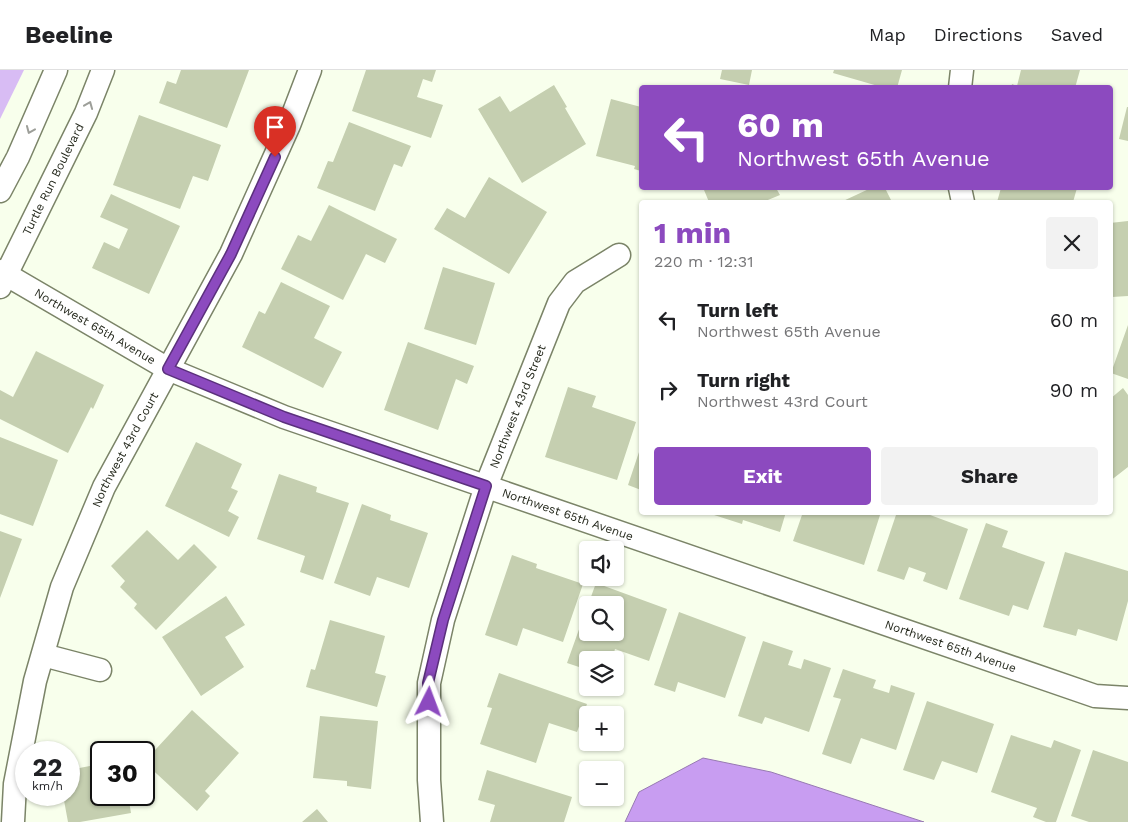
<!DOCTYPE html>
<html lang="en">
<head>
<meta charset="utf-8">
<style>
  body { margin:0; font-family:"Work Sans",sans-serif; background:#f2f2f2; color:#202124; height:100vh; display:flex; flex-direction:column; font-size:19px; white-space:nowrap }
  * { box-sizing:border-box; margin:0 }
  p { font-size:16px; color:#757577 }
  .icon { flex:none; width:28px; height:28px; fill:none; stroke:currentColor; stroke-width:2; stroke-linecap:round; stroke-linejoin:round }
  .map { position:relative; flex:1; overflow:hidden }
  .panel { position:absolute; left:639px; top:130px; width:474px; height:315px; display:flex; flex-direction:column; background:#fff; border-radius:5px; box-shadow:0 1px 4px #0004 }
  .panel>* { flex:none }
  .top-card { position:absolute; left:639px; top:15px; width:474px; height:105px; border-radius:5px; box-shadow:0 1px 4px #0004; background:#8c4abf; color:#fff; overflow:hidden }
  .controls { position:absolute; left:579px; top:471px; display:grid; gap:10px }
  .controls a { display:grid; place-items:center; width:45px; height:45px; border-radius:5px; background:#fff; box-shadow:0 1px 4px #0004; font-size:25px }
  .speed { position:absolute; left:15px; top:671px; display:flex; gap:10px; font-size:25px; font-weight:700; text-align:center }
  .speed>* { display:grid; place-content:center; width:65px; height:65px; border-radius:50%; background:#fff; box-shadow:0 1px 4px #0004; line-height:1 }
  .speed small { font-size:12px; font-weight:400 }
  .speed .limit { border:2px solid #111; border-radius:8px; background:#fff; color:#111 }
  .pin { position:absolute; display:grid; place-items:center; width:42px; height:42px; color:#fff; margin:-51px -21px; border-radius:50% 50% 50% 0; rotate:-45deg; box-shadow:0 0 5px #0007 }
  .pin .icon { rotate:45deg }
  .me { position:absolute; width:55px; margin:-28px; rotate:3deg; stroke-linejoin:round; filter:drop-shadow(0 0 4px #0008) }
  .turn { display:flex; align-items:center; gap:18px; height:105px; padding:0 15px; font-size:22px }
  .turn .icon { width:65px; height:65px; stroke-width:2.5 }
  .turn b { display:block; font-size:35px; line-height:42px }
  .round { display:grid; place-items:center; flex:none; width:52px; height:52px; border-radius:5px; background:#f2f2f2 }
  .head { display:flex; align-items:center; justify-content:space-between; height:85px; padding:0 15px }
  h1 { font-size:30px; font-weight:700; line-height:38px; color:#8c4abf }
  .action { display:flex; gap:10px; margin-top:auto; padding:10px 15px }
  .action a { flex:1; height:58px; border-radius:5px; background:#8c4abf; color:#fff; font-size:20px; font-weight:700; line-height:58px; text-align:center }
  .action a+a { background:#f2f2f2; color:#202124 }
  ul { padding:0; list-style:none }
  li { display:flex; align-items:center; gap:15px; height:70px; padding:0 15px }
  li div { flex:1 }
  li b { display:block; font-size:19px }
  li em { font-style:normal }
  header { display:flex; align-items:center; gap:30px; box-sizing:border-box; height:70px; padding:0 25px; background:#fff; border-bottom:1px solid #e0e0e0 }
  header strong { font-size:24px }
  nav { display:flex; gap:28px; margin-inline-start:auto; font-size:18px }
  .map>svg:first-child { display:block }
  .green { fill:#d8bcf4 }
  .water { fill:#c89df1; stroke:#977ab1 }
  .building { fill:#c5cfb0 }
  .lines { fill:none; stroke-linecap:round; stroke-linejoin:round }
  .minor-casing { stroke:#7b8468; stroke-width:25 }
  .minor { stroke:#fff; stroke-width:22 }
  .oneway { stroke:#9d9f99 }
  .route-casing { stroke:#5b307c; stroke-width:12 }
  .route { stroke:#8c4abf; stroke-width:9 }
  .labels { text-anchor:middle; stroke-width:5; stroke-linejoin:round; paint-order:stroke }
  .street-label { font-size:12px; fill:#25291d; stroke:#fff }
</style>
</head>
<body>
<header>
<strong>Beeline</strong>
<nav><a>Map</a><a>Directions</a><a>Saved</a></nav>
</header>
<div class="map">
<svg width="1128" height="752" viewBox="0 0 1128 752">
  <rect width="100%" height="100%" fill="#f8ffec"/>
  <!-- green -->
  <path class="green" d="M0,0H24L0,49Z"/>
  <!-- water -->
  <path class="water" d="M703,688L771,702L924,752H625L639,722Z"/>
  <!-- building -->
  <path class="building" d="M181,0H249L227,58L159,33L167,11L176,14Z
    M366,0H436L432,12L423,9L417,27L443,35L431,68L352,41Z
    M722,0H752L749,15L720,9Z
    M834,0H902L897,18H885L833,3Z
    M1021,0H1080L1075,18H1011L1012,14L1017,16Z
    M554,15L567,37L565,38L586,74L522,113L478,39L500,26L510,42Z
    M611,29L641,37V101L634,99L635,96L596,86Z
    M1127,37H1128V71L1119,69Z
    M139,45L221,75L208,111L193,106L180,139L113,115Z
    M349,52L411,76L402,97L394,94L375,141L317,118L328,91L333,92Z
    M489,107L547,142L509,204L434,159L447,138L465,148Z
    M709,118H776L780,125L763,132H709L704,120Z
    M871,118H885L892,132H841Z
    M1001,118H1077L1073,132H997Z
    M111,124L180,156L149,224L92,198L104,172L119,179L128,159L100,147Z
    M329,135L397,169L385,193L366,184L343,230L281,199L298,165L311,171Z
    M1128,151V226L1112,227L1110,153Z
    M443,197L495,213L476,275L424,259Z
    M281,212L330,236L314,268L342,282L323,318L242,277L259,241L265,244Z
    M1128,255V309L1111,303Z
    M408,272L474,296L467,314L456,309L438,360L384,340Z
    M36,281L104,315L93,339L91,337L68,383L0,349V320L13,327Z
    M568,317L596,326L592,337L636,352L617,410L545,387Z
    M1123,318L1128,325V397L1110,411V329Z
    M0,367L58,390L33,456L0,444Z
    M196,372L242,394L231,418L238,421L228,441L239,447L229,467L165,436Z
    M641,376V420L628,415Z
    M279,404L317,417L316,422L349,433L323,510L300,502L305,486L257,469Z
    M362,434L391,445L390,450L428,463L409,518L377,507L370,526L334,513Z
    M711,442H786L780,462L743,450L742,454L711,444Z
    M803,442H874L880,445L864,495L793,471Z
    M897,442H922L968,459L947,520L923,511L926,503L909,497L904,510L877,501Z
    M986,453L1008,461L1002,477L1045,492L1028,540L1013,535L1009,546L959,529Z
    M147,460L178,490L194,474L217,497L156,560L134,538L137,534L120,517L125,511L111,496Z
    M0,461L22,469L0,528Z
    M1065,482L1128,501V531L1117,571L1078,559L1076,566L1043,557Z
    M512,485L537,494L536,498L583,514L563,572L523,558L517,576L485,565Z
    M596,513L667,539L649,591L615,579L612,590H588V600L567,593L587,537L588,562H615V535H588Z
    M226,526L245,555L225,567L244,597L201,626L162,567Z
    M679,542L746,567L725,628L678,612L675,622L654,615Z
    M330,550L385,566L375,603L386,606L377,637L306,617L311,599L315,600Z
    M763,571L793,581L788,595L801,599L804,589L831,598L809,662L765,647L762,654L738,646Z
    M843,599L876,610L873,618L889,623L891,615L915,623L896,680L861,668L851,694L822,684L841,629L833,627Z
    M499,603L587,634L577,662L549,653L536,693L480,674L492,638L487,637Z
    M927,631L994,654L977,703L942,691L934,710L903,700Z
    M192,640L239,683L205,721L210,726L197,741L144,692Z
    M320,646L378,651L371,719L347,716V711L313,708Z
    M1011,665L1051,678L1054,670L1081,680L1056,752H1046L1033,747L1037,738L991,722Z
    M1093,680L1128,692V752H1089L1071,746Z
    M101,683V725H128L131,743L80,752H68L63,725H69V700L95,695L94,684Z
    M487,700L572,727L564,752H490L495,735L478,730Z
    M317,739L328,752H302Z"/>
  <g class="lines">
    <!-- minor casing -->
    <g class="minor-casing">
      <g id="minor">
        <path d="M960,18L962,0"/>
        <path d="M960,118L963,132"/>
        <path d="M0,121L18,87L56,0"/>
        <path id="s1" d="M0,201L168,299L284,347L1095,626L1128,628"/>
        <path id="s2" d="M0,217L86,43L103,0"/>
        <path d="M43,585L100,600"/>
        <path id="s3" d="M13,752L15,714L35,611L62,517L104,417L231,184L289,55L310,0"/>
        <path id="s4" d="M432,752L429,710V613L443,550L486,416L559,233L575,212L619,185"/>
      </g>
    </g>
    <!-- minor -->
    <use href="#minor" class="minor"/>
  </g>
  <!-- one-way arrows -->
  <defs><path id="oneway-chevron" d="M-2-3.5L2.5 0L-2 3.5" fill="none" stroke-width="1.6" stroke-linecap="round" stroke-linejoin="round" transform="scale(1.25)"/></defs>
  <g class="oneway">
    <use href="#oneway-chevron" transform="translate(89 35) rotate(-68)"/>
    <use href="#oneway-chevron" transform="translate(30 60) rotate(113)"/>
  </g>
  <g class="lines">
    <!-- route casing -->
    <g class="route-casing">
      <path id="route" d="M275,87L231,184L168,299L284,347L486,416L443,550L428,613L429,632"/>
    </g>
    <!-- route -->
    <use href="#route" class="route"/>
  </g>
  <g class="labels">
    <!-- street labels -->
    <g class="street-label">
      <text dy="4" stroke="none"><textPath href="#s2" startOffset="120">Turtle Run Boulevard</textPath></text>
      <text dy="4" stroke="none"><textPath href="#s1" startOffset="110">Northwest 65th Avenue</textPath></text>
      <text dy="4" stroke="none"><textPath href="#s4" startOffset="430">Northwest 43rd Street</textPath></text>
      <text dy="4" stroke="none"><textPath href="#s3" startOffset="392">Northwest 43rd Court</textPath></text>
      <text dy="4" stroke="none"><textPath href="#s1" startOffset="620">Northwest 65th Avenue</textPath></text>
      <text dy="4" stroke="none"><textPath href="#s1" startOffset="1025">Northwest 65th Avenue</textPath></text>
    </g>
  </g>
</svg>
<div class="controls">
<a><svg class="icon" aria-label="sound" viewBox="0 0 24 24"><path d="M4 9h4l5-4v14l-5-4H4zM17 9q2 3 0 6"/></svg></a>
<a><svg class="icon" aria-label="search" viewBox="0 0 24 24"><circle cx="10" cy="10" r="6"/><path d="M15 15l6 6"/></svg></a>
<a><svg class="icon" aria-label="layers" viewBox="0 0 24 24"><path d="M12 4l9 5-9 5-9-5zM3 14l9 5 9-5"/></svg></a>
<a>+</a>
<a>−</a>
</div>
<div class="speed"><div>22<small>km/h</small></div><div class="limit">30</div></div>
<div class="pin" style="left:275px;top:87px;background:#d93025"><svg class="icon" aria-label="arrive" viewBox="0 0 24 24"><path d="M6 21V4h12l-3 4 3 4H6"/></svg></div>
<svg class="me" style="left:429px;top:632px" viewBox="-20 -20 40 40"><path d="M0-17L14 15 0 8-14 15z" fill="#8c4abf" stroke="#fff" stroke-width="4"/></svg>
<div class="top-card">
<div class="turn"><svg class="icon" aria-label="left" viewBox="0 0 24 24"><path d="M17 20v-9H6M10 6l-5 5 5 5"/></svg><div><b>60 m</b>Northwest 65th Avenue</div></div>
</div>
<section class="panel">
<div class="head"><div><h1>1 min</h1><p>220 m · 12:31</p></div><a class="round"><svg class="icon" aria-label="close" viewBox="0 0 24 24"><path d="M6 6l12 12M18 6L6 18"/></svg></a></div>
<ul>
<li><svg class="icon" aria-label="left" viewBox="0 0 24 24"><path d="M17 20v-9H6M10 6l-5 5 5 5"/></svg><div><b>Turn left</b><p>Northwest 65th Avenue</p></div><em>60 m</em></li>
<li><svg class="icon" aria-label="right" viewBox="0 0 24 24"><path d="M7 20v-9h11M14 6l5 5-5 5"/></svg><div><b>Turn right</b><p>Northwest 43rd Court</p></div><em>90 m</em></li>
</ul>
<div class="action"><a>Exit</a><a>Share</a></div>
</section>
</div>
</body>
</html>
